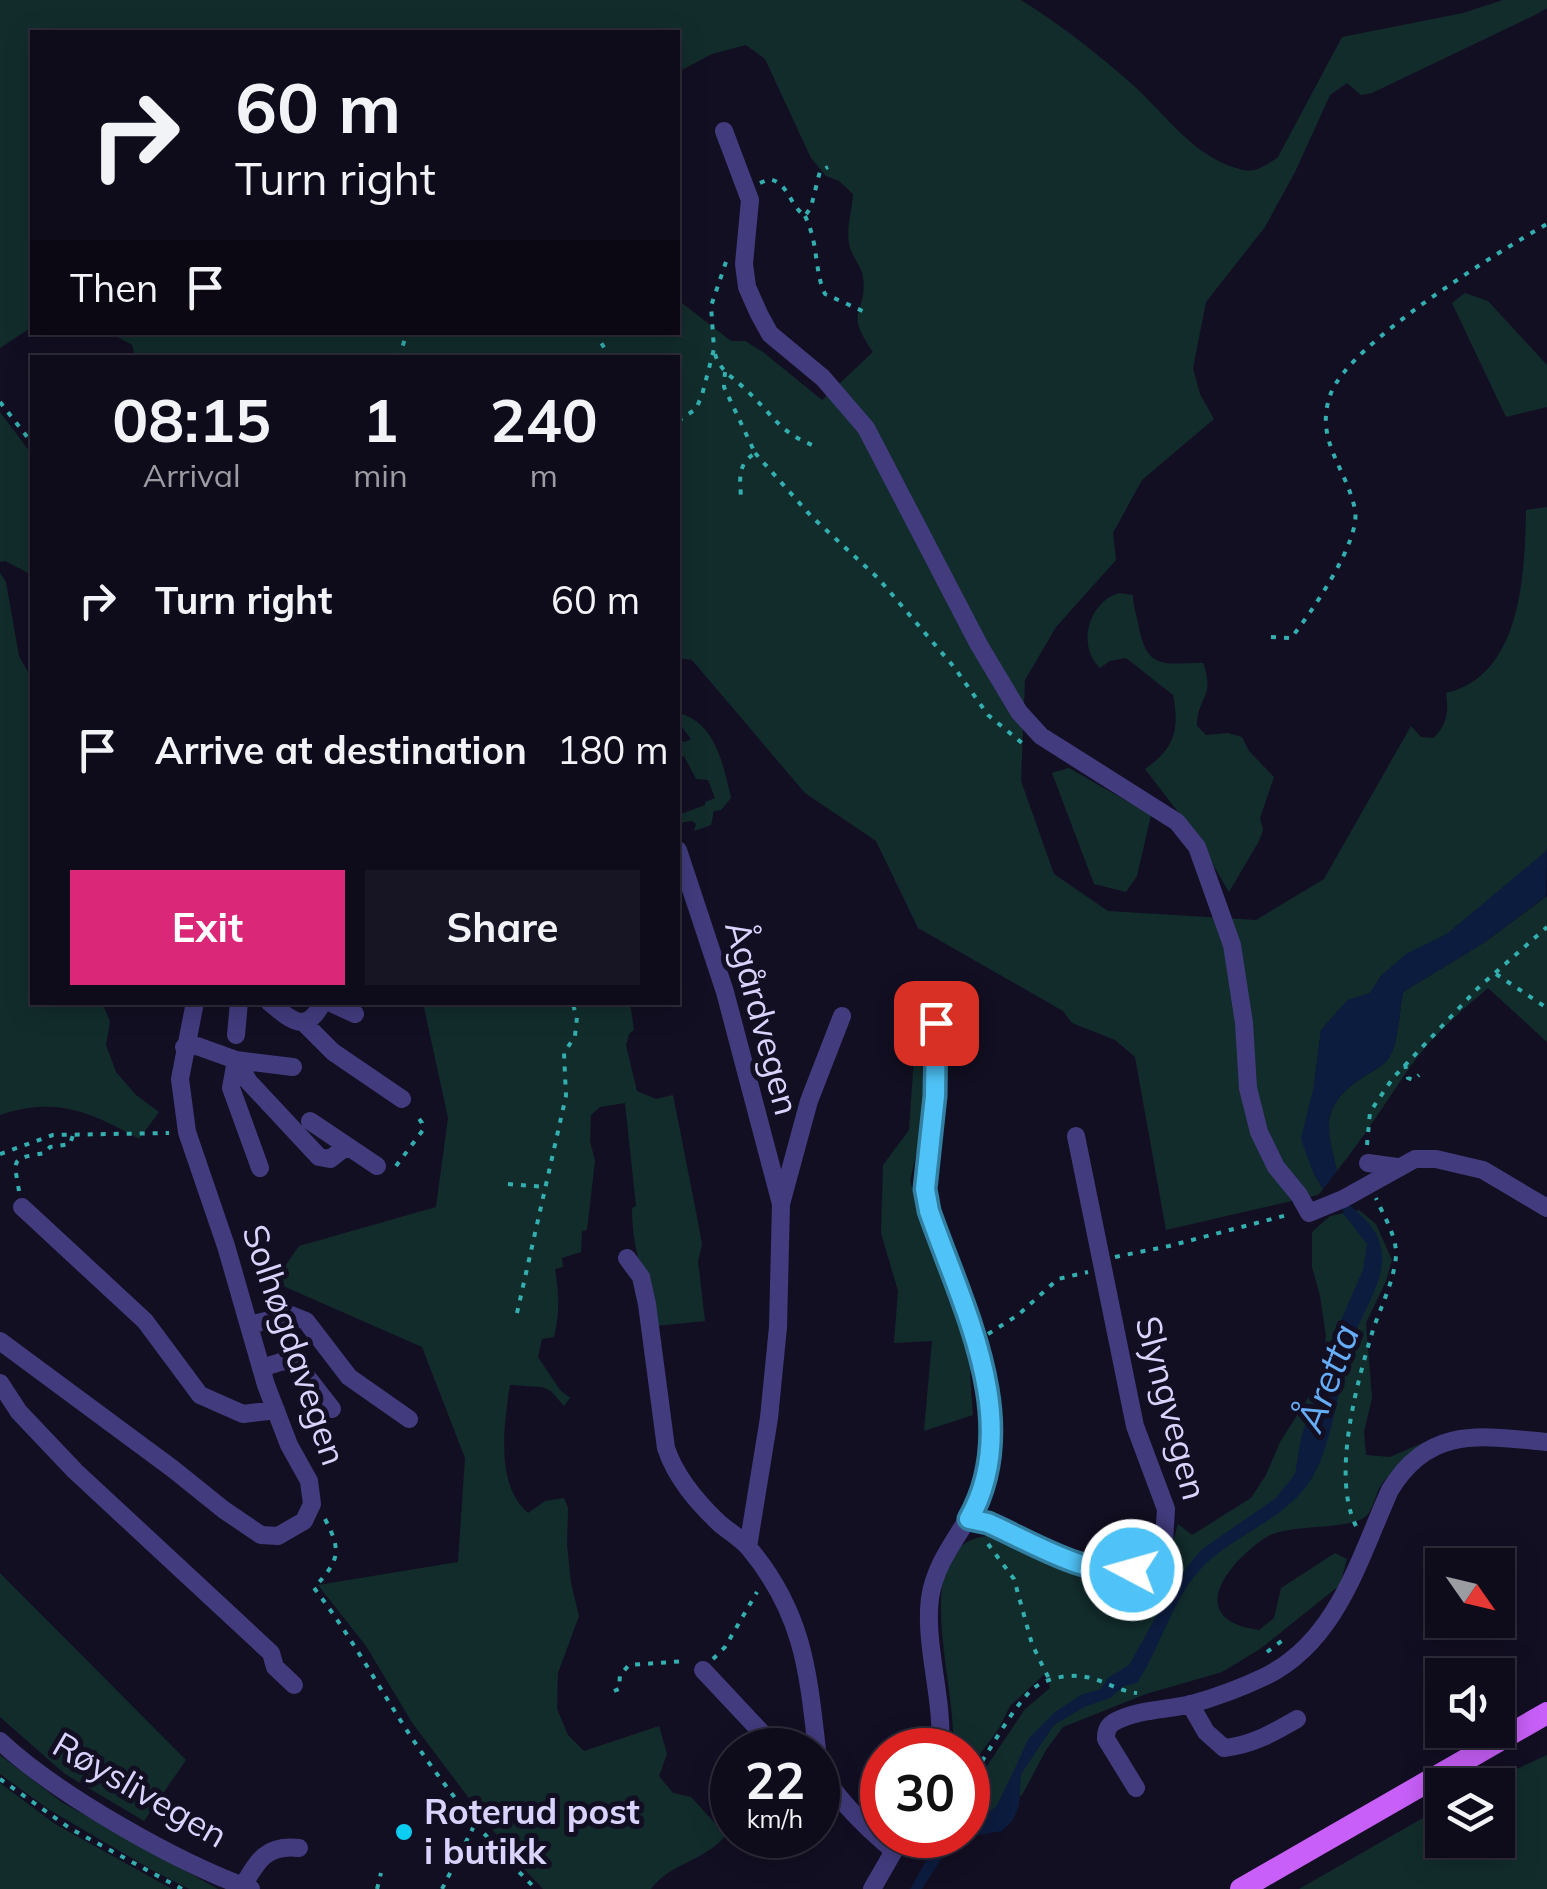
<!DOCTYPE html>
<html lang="en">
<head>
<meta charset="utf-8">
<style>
  body { margin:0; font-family:Mulish,sans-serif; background:#171423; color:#f1f3f6; height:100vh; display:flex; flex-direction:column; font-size:38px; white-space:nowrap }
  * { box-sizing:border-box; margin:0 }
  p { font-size:32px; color:#9b9ba2 }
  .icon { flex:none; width:55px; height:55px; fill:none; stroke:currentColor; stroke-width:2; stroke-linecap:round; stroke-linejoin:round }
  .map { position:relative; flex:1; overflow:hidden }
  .details { position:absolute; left:30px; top:355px; width:650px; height:650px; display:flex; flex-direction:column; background:#0e0b1a; border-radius:0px; box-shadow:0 5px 25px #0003,0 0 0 2px #2e2b39 }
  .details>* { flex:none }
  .guide { position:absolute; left:30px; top:30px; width:650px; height:305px; border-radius:0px; box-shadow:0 5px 25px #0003,0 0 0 2px #2e2b39; background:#0e0b1a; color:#f1f3f6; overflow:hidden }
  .needle { width:65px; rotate:124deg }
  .buttons { position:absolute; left:1425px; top:1548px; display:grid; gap:20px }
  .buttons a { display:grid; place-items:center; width:90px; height:90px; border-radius:0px; background:#0e0b1a; box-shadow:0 5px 25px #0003,0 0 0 2px #2e2b39; font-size:50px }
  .speed { position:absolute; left:710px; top:1728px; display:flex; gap:20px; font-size:50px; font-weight:700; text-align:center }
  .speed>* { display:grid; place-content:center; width:130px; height:130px; border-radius:50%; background:#0e0b1a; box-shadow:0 5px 25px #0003,0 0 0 2px #2e2b39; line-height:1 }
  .speed small { font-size:25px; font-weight:400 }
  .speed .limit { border:15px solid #d22; background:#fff; color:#111 }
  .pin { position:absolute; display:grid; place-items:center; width:85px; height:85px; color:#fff; margin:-42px; border-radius:20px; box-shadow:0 5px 15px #0006 }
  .me { position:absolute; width:110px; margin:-55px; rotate:276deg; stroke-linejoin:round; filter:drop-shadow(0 0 8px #0008) }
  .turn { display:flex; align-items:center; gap:35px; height:210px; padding:0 40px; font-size:45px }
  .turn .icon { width:130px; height:130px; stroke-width:2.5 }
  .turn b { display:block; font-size:70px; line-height:85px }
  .then { display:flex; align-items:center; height:95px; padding:0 40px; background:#0003; gap:20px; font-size:38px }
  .eta { display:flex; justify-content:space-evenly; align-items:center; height:170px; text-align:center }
  .eta b { font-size:60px; font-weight:700; line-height:70px }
  .button { display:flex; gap:20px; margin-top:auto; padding:20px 40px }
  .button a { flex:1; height:115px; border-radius:0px; background:#db2777; color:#fff; font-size:40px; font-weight:700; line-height:115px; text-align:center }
  .button a+a { background:#171423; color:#f1f3f6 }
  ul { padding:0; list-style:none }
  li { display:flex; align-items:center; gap:30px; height:150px; padding:0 40px }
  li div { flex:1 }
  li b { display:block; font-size:38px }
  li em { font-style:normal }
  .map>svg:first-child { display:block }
  .green { fill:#122c2c }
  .water { fill:#0c1c3f }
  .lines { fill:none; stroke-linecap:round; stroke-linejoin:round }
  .path { stroke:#34afaf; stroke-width:4; stroke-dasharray:5 8; stroke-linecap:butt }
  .minor { stroke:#423c7f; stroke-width:18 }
  .major { stroke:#c75ff8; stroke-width:22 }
  .route-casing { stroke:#337fa1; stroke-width:25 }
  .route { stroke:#4fc3f7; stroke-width:18 }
  .poi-dot { fill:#0bcdf1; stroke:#130f23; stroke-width:4 }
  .labels { text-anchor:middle; stroke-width:10; stroke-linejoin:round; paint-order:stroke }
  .street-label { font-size:35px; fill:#dad3fd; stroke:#130f23 }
  .poi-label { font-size:35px; font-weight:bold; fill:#dad3fd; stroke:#130f23; text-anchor:start }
  .water-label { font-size:38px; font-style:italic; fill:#66adf8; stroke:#130f23 }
</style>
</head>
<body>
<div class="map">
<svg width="1547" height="1889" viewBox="0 0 1547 1889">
  <rect width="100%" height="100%" fill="#130f23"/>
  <!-- green -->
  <path class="green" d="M0,0H1021C1061,25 1098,54 1133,85C1167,116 1195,159 1243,170C1256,173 1268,164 1278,157L1342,37L1463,13L1503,0H1547V8L1535,15L1372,93L1361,95L1347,83L1330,95L1295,172L1265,227L1206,302L1193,368L1200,394L1214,419L1142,480L1113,533L1116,560L1056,627L1025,680L1021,781L1054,874L1108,911L1256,920L1324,879L1411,726L1421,737L1433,738C1447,726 1449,711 1446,693C1522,676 1525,572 1526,510L1547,507V851L1447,934L1406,955L1381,976L1370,993L1348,1000L1321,1030L1314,1085L1313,1172L1323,1189L1318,1195L1166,1230L1135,1057L1115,1040L1072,1023L1063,1011L918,928L876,841L805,793L692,660L678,658V358H135L132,345L110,333L678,332V300L731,341H745L763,352L822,400L873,352C842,308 868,315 863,277C862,267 853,258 850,248C845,230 852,212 853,194L839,181L826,176L811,158L765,59L746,45L712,54L678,72V32H32V327L0,348Z
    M1465,293L1488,301L1547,365V407L1506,417L1452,303Z
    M0,412L30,452L32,575L5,561L0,562Z
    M0,573L6,582L19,656L29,674L32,693V1002L102,1003L110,1021L106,1045L116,1072L136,1095L159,1112L139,1139C91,1112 55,1096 0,1115Z
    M1119,593L1133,595C1133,607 1137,616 1139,627C1147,671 1165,663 1203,663C1216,698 1197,696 1197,726L1206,735L1228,733L1242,737L1249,751L1274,777L1260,818L1263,830L1259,841L1229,892L1195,834L1145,769C1174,749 1180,730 1173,695L1126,658L1110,661L1100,668C1076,645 1089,602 1119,593Z
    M681,714C716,723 724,768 731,798L721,810L714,811L711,825L694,831L696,824L692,821L678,823V805L681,814L705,805V802L715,798L708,780L696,779L684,756L678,758V740L685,742L691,739L678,722Z
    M1069,768L1151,815L1137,876L1126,892L1094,884L1052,773Z
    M1547,896V1042L1488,988C1460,1012 1432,1036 1410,1067C1386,1102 1364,1137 1337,1171C1326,1126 1320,1106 1363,1077C1371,1072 1382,1067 1388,1059C1399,1045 1399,1011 1403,992L1485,942Z
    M423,1003L630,1002L634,1030L629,1034L626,1045L637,1091L656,1099L673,1095L699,1227L702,1245L698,1261L705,1321L655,1326C646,1283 632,1251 632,1208L636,1206L625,1103L600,1107L591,1115L590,1141L595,1161L587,1230L582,1231L581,1252L562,1258L563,1267L555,1269C559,1294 560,1312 554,1337L542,1339L538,1357L560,1390L570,1398L564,1406L551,1391L542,1387L510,1385C504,1424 495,1485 528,1513L545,1501L564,1498L568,1508L567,1545L571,1583L579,1616L558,1673L557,1709L568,1735L584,1751L659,1726L667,1754L659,1776L673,1793L691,1797L726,1835C706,1861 671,1862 651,1889H543L514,1858L413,1724L366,1646L318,1585L458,1562L465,1458L422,1347L274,1282L299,1246L436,1207L448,1118Z
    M920,1030L925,1116L910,1181L933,1253L968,1344L973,1415L924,1431L932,1341L894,1343L898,1291L881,1233L883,1165L909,1130L914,1057Z
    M1359,1210L1376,1224L1392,1260L1386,1281L1366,1323L1372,1398L1364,1432L1366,1455L1390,1457L1427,1441V1445C1413,1456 1396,1467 1385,1480C1376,1489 1375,1505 1368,1514C1354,1532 1287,1522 1265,1538C1226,1564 1184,1620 1259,1630L1274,1618L1281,1588L1335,1553L1347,1559L1340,1585L1260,1649L1222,1672L1146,1694L1063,1727L1046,1750L1022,1795L979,1820L968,1823V1794L1025,1709L1050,1688L1047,1672L1010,1706L998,1730L968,1770V1750H952C962,1697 901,1539 991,1536L1108,1584L1137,1582L1157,1569L1170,1552L1178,1524L1192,1535L1251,1498L1266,1475L1280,1442L1317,1384L1326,1336L1320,1296L1312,1267V1232L1330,1216Z
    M0,1573L186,1760L144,1821L65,1774L0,1717Z
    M0,1755L63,1803L218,1889H189L152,1870L48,1809L0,1774Z
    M1547,1755V1889H1299L1442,1807V1840H1498V1785H1482Z
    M0,1783L55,1824L172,1889H0Z"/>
  <!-- water -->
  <path class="water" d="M1547,845L1546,896L1485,942L1403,992C1399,1011 1399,1045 1388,1059C1382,1067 1371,1072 1363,1077C1320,1106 1326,1126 1337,1171L1323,1189L1313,1172L1301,1139L1314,1085L1321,1030L1348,1000L1370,993L1381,976L1406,954L1447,934L1546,851Z
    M1347,1203C1366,1219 1382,1232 1382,1259C1382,1283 1365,1309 1356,1331C1338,1375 1335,1446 1308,1484C1285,1517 1241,1533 1211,1559C1173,1591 1163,1645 1137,1683L1124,1686L1110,1698L1084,1707L1054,1725L1021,1774L1019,1805L1013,1820L1002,1831L968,1837L949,1847L922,1889H910L941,1835H968V1821L983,1816L997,1806L1029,1738L1055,1712L1081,1695L1101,1689L1108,1678L1129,1665L1178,1578L1201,1550L1276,1498L1295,1474L1301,1438L1336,1332L1363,1270L1367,1244L1343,1213V1207Z"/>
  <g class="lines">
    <!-- path -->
    <path class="path" d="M760,183L769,179C789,183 789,205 805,216L811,207L820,171L828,167
      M805,216C819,244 814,271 825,294L867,313
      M595,332L610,358
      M715,354C720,371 733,377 745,389C773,414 779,434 818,447
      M399,358L407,332
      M725,372L724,387L755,453C737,465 740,478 741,498
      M0,402L32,443
      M678,421L696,409L702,395L714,349L711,306L726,262
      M755,453L811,516L878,578L954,667L988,715L1022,743
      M1271,637L1291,638C1311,613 1361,541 1355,510C1347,468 1313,440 1331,393C1350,343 1498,252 1547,224
      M1496,974L1547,1008
      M1405,1064L1408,1078L1413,1080L1419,1075
      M1367,1145L1370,1112L1393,1078L1478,988L1547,927
      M0,1154L53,1135L169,1133
      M396,1166L423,1130L422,1123L415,1113
      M508,1184L545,1187
      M19,1191C13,1156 12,1159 45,1153L50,1147L70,1144L73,1135
      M1115,1257L1169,1246L1291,1214
      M517,1313L566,1096L564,1053L575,1036L577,1017L572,1002
      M988,1334L1018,1315L1058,1279L1088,1272
      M325,1519C343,1553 338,1561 314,1588C349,1633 375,1681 406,1729C443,1786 488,1842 536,1889
      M1356,1526C1331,1476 1357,1382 1373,1330C1381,1306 1394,1281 1396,1256C1397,1236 1383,1215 1376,1198
      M988,1544L1014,1579L1032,1644L1049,1679
      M1267,1652L1287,1637
      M713,1659L725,1647L757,1592
      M614,1691L619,1689L620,1675L629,1665L686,1661
      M0,1779L71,1829L182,1889
      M968,1783C985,1759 1014,1704 1034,1688C1045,1679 1064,1675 1078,1676C1100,1677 1116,1691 1137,1693
      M377,1889L381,1873
      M442,1889L476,1822"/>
    <!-- minor -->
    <path class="minor" d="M724,131L750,200L744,264L747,287L759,314L770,334L823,378L866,428L979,645L1019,712L1041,736L1177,822L1197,847L1232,945L1244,1023L1248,1088L1259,1132L1276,1167L1299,1195L1309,1213L1343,1199L1415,1159H1436L1483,1170L1547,1208
      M678,850L725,992L781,1204L778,1327L769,1418L748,1547
      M269,1002C292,1021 306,1035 323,1002
      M329,1002L355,1014
      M303,1022L333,1052L402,1099
      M935,1023V1096L925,1189L929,1211C953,1281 1009,1403 988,1476C975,1521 937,1551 930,1598C924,1645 944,1699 940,1750
      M236,1035L239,1002
      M184,1047L197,1046L236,1060L293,1067
      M310,1121L377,1166
      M1368,1163L1397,1167
      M260,1168L231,1088L236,1060L249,1082L319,1157L330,1159L347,1146
      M781,1204L809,1101L842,1016
      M22,1207L145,1321L200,1395L243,1414L276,1410
      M627,1258L641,1277L647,1304L666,1448C676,1478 697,1502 719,1523C729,1532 741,1538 749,1548C803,1613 808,1670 817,1750
      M249,1325L291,1315L306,1321L349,1377L409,1419
      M0,1341L173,1469L224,1510L261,1535L278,1536L304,1521L312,1504L309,1481L289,1445L266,1385L226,1246L187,1132L180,1079L195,1002
      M261,1368L284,1361L297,1364L332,1409
      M0,1383L19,1412L75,1471L271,1653L275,1667L294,1685
      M969,1519L988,1523L1095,1569L1115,1573L1146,1563L1164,1541L1166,1509L1135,1426L1076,1136
      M703,1670L778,1750
      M1190,1704L1206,1732L1224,1748C1252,1745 1273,1733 1297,1719
      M0,1741C58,1795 176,1862 251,1889
      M818,1758C823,1788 870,1831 894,1851
      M1136,1788L1106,1739C1106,1730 1108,1725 1116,1721C1140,1709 1167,1710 1192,1704C1216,1697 1241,1688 1264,1677C1337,1642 1359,1559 1390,1490C1429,1425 1481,1436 1547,1442
      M241,1889C257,1862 265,1844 299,1848
      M872,1889L903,1835"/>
    <!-- major -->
    <path class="major" d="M1241,1889L1547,1713"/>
  </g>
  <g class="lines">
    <!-- route casing -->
    <g class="route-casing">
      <path id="route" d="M936,1023L935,1096L925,1189L929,1211C962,1306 1024,1422 969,1519L988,1523C1029,1541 1088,1578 1132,1570"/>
    </g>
    <!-- route -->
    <use href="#route" class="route"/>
  </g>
  <!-- markers -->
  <circle class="poi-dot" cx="404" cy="1832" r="10"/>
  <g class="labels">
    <!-- street labels -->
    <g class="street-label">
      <text transform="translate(762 1018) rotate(75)" y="12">Ågårdvegen</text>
      <text transform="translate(294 1345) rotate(71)" y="12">Solhøgdavegen</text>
      <text transform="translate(1171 1408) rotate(75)" y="12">Slyngvegen</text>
      <text transform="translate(140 1790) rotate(30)" y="12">Røyslivegen</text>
    </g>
    <!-- poi labels -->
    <g class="poi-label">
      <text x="424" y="1824">Roterud post<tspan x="424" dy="40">i butikk</tspan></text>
    </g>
    <!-- water labels -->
    <g class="water-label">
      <text transform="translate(1328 1378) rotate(-69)" y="13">Åretta</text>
    </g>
  </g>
</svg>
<div class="buttons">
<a><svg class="needle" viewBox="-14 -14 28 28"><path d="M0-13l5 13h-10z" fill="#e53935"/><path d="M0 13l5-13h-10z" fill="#9b9ba2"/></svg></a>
<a><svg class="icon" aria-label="sound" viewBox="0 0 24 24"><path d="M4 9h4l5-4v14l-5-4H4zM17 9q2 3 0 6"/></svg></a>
<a><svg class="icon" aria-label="layers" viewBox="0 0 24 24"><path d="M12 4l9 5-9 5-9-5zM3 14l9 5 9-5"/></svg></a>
</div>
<div class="speed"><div>22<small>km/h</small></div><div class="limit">30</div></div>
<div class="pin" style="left:936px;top:1023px;background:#d93025"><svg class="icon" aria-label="arrive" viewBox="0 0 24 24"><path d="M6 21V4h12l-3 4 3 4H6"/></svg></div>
<svg class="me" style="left:1132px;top:1570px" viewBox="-20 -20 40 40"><circle r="17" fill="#4fc3f7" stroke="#fff" stroke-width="3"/><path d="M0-11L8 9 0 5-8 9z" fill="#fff"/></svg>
<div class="guide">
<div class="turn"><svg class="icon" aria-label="right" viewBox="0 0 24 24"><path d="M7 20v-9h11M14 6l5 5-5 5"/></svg><div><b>60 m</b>Turn right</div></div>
<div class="then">Then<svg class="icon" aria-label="arrive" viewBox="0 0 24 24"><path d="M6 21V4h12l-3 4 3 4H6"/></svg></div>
</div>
<section class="details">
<div class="eta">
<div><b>08:15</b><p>Arrival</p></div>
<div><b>1</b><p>min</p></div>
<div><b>240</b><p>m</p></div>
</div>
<ul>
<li><svg class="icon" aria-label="right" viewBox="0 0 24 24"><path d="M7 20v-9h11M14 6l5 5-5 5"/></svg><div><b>Turn right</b></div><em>60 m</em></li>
<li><svg class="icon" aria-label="arrive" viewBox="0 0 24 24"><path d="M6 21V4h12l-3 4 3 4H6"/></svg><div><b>Arrive at destination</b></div><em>180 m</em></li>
</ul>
<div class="button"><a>Exit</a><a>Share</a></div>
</section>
</div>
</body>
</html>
